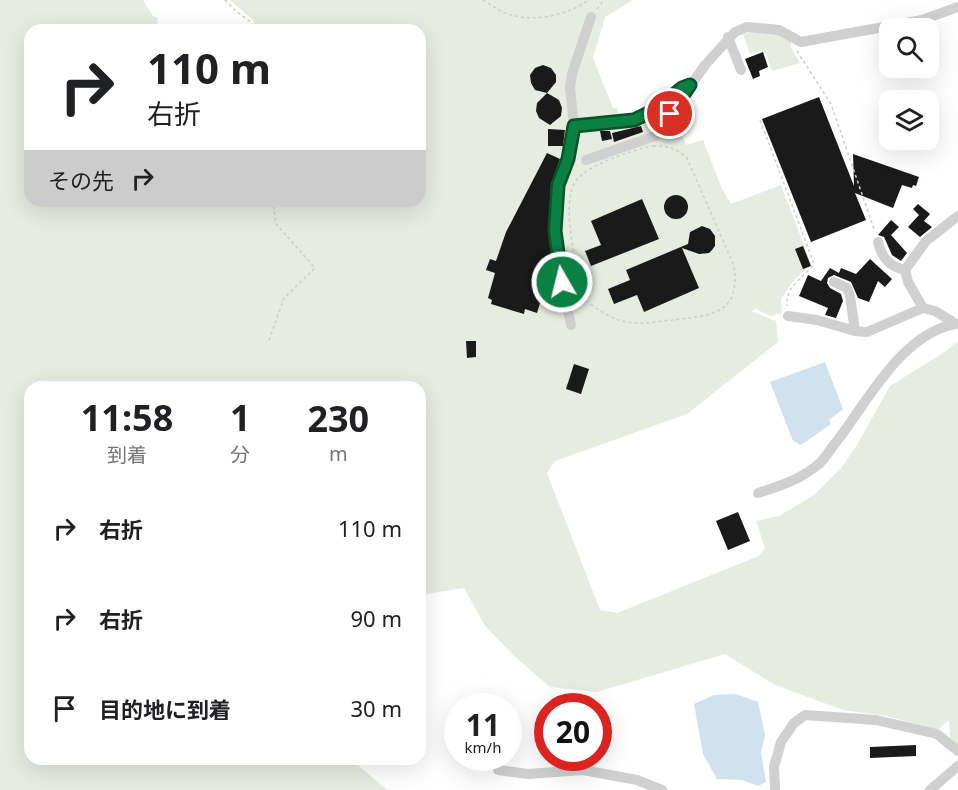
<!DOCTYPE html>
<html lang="ja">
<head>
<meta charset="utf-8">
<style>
  body { margin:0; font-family:"Noto Sans","Noto Sans JP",sans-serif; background:#f6f6f6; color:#202124; height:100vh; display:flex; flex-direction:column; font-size:22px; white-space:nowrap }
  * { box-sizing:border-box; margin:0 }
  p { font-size:20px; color:#757577 }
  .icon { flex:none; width:33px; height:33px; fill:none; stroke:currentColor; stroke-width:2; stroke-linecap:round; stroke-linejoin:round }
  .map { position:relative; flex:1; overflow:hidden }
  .side { position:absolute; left:24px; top:381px; width:402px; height:384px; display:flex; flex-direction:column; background:#fff; border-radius:18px; box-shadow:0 6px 24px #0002 }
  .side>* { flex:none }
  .top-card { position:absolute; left:24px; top:24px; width:402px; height:183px; border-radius:18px; box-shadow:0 6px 24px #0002; background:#fff; color:#202124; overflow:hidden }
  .controls { position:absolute; left:879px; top:18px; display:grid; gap:12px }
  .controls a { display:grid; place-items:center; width:60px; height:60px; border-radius:12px; background:#fff; box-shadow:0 6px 24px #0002; font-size:30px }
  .speed { position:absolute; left:444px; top:693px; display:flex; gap:12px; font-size:30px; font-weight:700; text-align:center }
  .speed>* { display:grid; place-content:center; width:78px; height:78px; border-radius:50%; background:#fff; box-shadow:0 6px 24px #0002; line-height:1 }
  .speed small { font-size:15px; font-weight:400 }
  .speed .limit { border:9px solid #d22; background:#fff; color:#111 }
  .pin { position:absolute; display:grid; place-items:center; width:51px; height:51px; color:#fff; margin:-26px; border:3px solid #fff; border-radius:50%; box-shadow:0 2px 6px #0007 }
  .me { position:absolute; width:66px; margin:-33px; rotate:352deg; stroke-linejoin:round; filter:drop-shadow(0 0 4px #0008) }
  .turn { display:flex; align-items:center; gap:21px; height:126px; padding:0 24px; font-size:27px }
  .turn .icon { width:78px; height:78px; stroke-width:2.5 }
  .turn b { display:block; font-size:42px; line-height:51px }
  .then { display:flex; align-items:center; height:57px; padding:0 24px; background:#0003; gap:12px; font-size:22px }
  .eta { display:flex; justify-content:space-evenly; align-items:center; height:102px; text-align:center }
  .eta b { font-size:36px; font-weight:700; line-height:42px }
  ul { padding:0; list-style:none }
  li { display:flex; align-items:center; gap:18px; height:90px; padding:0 24px }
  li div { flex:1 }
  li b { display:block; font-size:22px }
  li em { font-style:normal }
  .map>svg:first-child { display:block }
  .green { fill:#e6ecdf }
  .water { fill:#cfe2ee }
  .building { fill:#1a1a1a }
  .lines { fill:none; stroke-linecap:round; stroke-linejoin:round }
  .path { stroke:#cdcdcd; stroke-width:1.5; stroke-dasharray:3 3; stroke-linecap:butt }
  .minor { stroke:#d0d0d0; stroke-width:10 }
  .route-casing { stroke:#07532c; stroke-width:15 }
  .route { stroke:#0b8043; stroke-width:10 }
</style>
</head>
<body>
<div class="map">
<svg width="958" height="790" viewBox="0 0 958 790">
  <rect width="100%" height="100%" fill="#fff"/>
  <!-- green -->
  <path class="green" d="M0,0H143L153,16L158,18L156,30H30V201H420V30H256L253,20L230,0H633L605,17L593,58L613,108H617L620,119L585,120L605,124L667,105L673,114L686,145L703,140L721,187L731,204L781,185L811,264L794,280L781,299L782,313L770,316L756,309L751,311L776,321L778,342L687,414L555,461L547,473L600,610L617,613L759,556L765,548L756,521L779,516L814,495L842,467L857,445L890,386L946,351L958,341V747L950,737L949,720L937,730L887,716L843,710L775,685L725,654L597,692L550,687L514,656L485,626L464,588L420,595V387H30V759H351L387,790H0Z
    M756,31L776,33L791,40V47L800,63L772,71L764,50L750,54L743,34Z"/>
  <!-- water -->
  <path class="water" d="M825,362L843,409L829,420L831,424L801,445L793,441L770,382Z
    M736,694L758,702L765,735L761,753L766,782L758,786L742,780L717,779L703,754L694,704L714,695Z"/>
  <!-- building -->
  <path class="building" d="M763,52L768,67L759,71L760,76L753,79L745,59Z
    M543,65L551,68L556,75V82L547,93L559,100L562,108L561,116L550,125L539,118L536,111L537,103L547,93L535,90L531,83L530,75L535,68Z
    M819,97L854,186L853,154L919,177L916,186L913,185L912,188L902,185L893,208L855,193L866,220L811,242L762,119Z
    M641,126L643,132L614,142L612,133Z
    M548,129L565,130L563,146H548Z
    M600,131H610L612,139L602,141Z
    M547,153L560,159L551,185L548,231L553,269L547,283L555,285L560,309L540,303L537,313L525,309L524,314L491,304L492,300L488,298L495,273L486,270L490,259L496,261L506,232Z
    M664 207a12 12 0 1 1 24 0a12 12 0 1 1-24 0Z
    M642,199L659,239L591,266L585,251L601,245L591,221Z
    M918,204L930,214L924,221L932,227L920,237L908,227L919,215L913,209Z
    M891,220L899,227L891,235L907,253L901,261L892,255L884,237L878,235Z
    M702,226L710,229L715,236V246L712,250L709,253L699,254L682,248L699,288L644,312L637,295L614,304L608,289L630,280L626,270L688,244L690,232Z
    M803,246L811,266L803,269L795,249Z
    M870,259L892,279L885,287L878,281L869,302L858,298L851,282L834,275L828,278L827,283L830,288L841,294L843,301L836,318L825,315L828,308L799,296L808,275L821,281L830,268L839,273L841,268L856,274Z
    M466,341H476V357L467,358Z
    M574,364L589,369L581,394L566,389Z
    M738,512L750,541L728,550L716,521Z
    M916,745V756L870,758V747Z"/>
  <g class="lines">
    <!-- path -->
    <path class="path" d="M225,0L237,12L252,23L253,30
      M483,0C490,4 496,9 503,12C530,24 566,16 589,0
      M597,9L604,0
      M797,51L831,104L875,232
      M760,120L813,261V266C802,278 785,287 787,306
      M653,146C668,146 676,148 687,158L734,266C741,315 711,315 673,320C658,321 641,325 627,322C612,320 598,309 586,301C578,273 560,208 575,182C584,166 635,149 653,146Z
      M269,340L284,298L315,268L276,224L273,201"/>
    <!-- minor -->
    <path class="minor" d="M728,37L741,70
      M574,126C597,122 623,126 645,116C660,108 673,91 687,86
      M586,160L655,136L705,65L735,32L747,27L770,29L779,30L801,42L922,20L958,7
      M878,242C882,258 889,266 905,270
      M905,270L926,241L958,216
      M905,270L908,282L923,308
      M834,282L847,288L850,296L855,331
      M788,316L817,320L855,331L867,332L923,308L935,311L956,324
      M571,325L562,282L555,231L558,185L568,159L574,126L570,88L572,74L591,17
      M758,493C780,486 802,479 820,463C826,457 831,448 837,441C868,401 902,333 956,324
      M498,770L528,774L583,770L637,780L662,790
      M775,790L774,767L781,742L794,723L805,715L876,720L937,734L958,751
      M930,790L958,766"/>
  </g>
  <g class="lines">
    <!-- route casing -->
    <g class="route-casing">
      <path id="route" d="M562,282L555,231L558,185L568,159L574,126L634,120L657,109L682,88L690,85L670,114"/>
    </g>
    <!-- route -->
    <use href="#route" class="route"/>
  </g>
</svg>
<div class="controls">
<a><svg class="icon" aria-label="search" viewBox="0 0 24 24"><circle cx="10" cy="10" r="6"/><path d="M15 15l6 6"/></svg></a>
<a><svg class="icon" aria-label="layers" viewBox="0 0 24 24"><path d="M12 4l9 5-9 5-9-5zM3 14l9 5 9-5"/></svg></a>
</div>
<div class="speed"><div>11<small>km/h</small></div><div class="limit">20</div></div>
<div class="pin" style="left:670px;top:114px;background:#d93025"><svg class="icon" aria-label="arrive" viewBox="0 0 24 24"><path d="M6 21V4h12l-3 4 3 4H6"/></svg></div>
<svg class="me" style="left:562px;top:282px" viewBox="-20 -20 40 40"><circle r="17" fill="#0b8043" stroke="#fff" stroke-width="3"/><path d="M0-11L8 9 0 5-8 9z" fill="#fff"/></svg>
<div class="top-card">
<div class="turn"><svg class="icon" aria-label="right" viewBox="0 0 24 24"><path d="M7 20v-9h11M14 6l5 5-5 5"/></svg><div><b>110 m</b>右折</div></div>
<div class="then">その先<svg class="icon" aria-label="right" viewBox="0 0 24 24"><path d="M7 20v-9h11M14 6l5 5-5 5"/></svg></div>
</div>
<section class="side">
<div class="eta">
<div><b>11:58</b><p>到着</p></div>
<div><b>1</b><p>分</p></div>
<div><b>230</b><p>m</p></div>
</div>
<ul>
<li><svg class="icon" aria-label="right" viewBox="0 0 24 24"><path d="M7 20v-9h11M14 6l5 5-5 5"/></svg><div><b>右折</b></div><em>110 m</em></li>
<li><svg class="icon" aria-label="right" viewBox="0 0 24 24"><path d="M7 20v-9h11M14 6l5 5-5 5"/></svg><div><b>右折</b></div><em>90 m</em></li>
<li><svg class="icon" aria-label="arrive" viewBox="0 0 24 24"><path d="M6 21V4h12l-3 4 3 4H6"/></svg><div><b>目的地に到着</b></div><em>30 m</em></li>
</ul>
</section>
</div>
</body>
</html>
